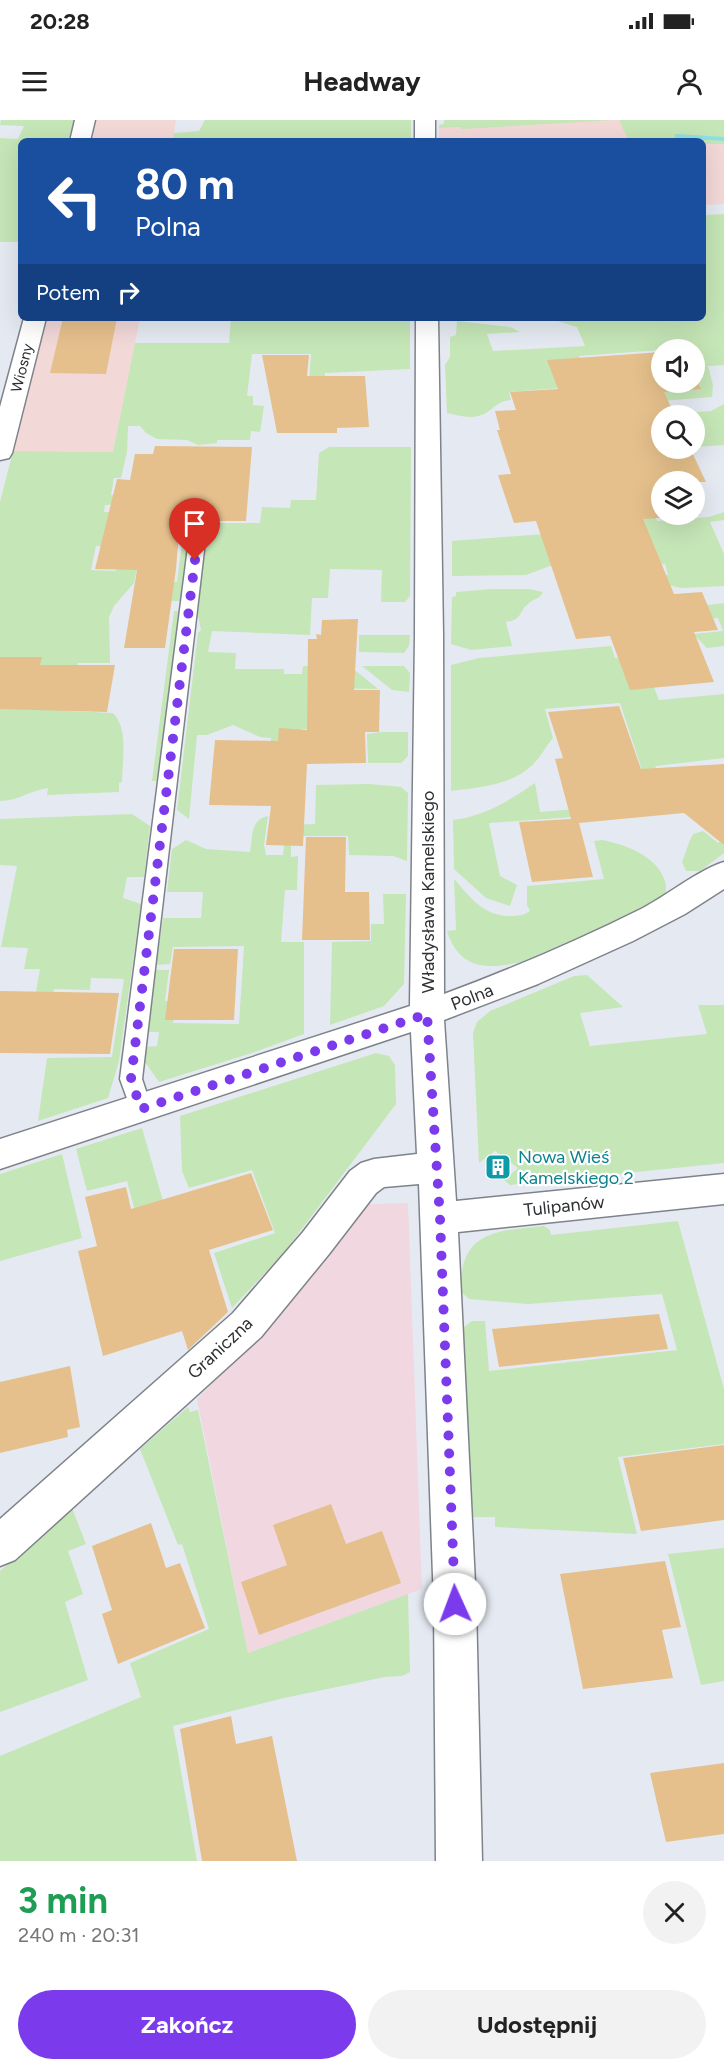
<!DOCTYPE html>
<html lang="pl">
<head>
<meta charset="utf-8">
<style>
  body { margin:0; font-family:Figtree,sans-serif; background:#f2f2f2; color:#222; height:100vh; display:flex; flex-direction:column; font-size:22px; white-space:nowrap }
  * { box-sizing:border-box; margin:0 }
  p { font-size:20px; color:#767676 }
  .icon { flex:none; width:33px; height:33px; fill:none; stroke:currentColor; stroke-width:2; stroke-linecap:round; stroke-linejoin:round }
  .map { position:relative; height:1741px; overflow:hidden }
  .side { display:flex; flex-direction:column; background:#fff; flex:1 }
  .side>* { flex:none }
  .hud { position:absolute; left:18px; top:18px; width:688px; height:183px; border-radius:9px; box-shadow:0 6px 24px #0002; background:#1a4fa0; color:#fff; overflow:hidden }
  .tools { position:absolute; left:651px; top:219px; display:grid; gap:12px }
  .tools a { display:grid; place-items:center; width:54px; height:54px; border-radius:50%; background:#fff; box-shadow:0 6px 24px #0002; font-size:30px }
  .pin { position:absolute; display:grid; place-items:center; width:51px; height:51px; color:#fff; margin:-62px -26px; border-radius:50% 50% 50% 0; rotate:-45deg; box-shadow:0 0 6px #0007 }
  .pin .icon { rotate:45deg }
  .me { position:absolute; width:66px; margin:-33px; rotate:358deg; stroke-linejoin:round; filter:drop-shadow(0 0 4px #0008) }
  .turn { display:flex; align-items:center; gap:21px; height:126px; padding:0 18px; font-size:27px }
  .turn .icon { width:78px; height:78px; stroke-width:2.5 }
  .turn b { display:block; font-size:42px; line-height:51px }
  .then { display:flex; align-items:center; height:57px; padding:0 18px; background:#0003; gap:12px; font-size:22px }
  .round { display:grid; place-items:center; flex:none; width:63px; height:63px; border-radius:32px; background:#f2f2f2 }
  .summary { display:flex; align-items:center; justify-content:space-between; height:102px; padding:0 18px }
  h1 { font-size:36px; font-weight:700; line-height:45px; color:#1e9e55 }
  .cta { display:flex; gap:12px; margin-top:auto; padding:12px 18px }
  .cta a { flex:1; height:69px; border-radius:36px; background:#7c3aed; color:#fff; font-size:24px; font-weight:700; line-height:69px; text-align:center }
  .cta a+a { background:#f2f2f2; color:#222 }
  .status { display:flex; justify-content:space-between; align-items:center; height:42px; padding:0 30px; background:#fff; direction:ltr }
  .status svg { height:16px; fill:currentColor }
  header { display:flex; justify-content:space-between; align-items:center; height:78px; padding:0 18px; background:#fff; font-size:27px; font-weight:700 }
  .map>svg:first-child { display:block }
  .commercial { fill:#f1d8e0 }
  .industrial { fill:#f3d8d8 }
  .green { fill:#c5e6b7; fill-rule:evenodd }
  .lines { fill:none; stroke-linecap:round; stroke-linejoin:round }
  .stream { fill:#8fe0e4; fill-rule:evenodd }
  .building { fill:#e5c08c }
  .lane-casing { stroke:#7e838a; stroke-width:3 }
  .street-casing { stroke:#7e838a; stroke-width:3 }
  .lane { fill:#fff; fill-rule:evenodd }
  .street { fill:#fff; fill-rule:evenodd }
  .route { stroke:#7c3aed; stroke-width:10; stroke-dasharray:0 18 }
  .labels { text-anchor:middle; stroke-width:4.5; stroke-linejoin:round; paint-order:stroke }
  .far-street-label { font-size:15px; fill:#2e3133; stroke:#fff }
  .street-label { font-size:18px; fill:#2e3133; stroke:#fff }
  .culture-label { font-size:18px; fill:#0d838f; stroke:#fff; text-anchor:start }
</style>
</head>
<body>
<div class="status"><b>20:28</b><svg viewBox="0 0 49 12"><path d="M0 12V9h3v3zM5 12V6h3v6zM10 12V3h3v9zM15 12V0h3v12zM26 1h20v11H26zM47 4h2v5h-2z"/></svg></div>
<header><svg class="icon" aria-label="menu" viewBox="0 0 24 24"><path d="M4 6h16M4 12h16M4 18h16"/></svg>Headway<svg class="icon" aria-label="person" viewBox="0 0 24 24"><circle cx="12" cy="8" r="4"/><path d="M4 21q1-7 8-7t8 7"/></svg></header>
<div class="map">
<svg width="724" height="1741" viewBox="0 0 724 1741">
  <rect width="100%" height="100%" fill="#e5eaf2"/>
  <!-- commercial -->
  <path class="commercial" d="M408,1083L422,1469L248,1533L197,1279L282,1191L369,1084Z"/>
  <!-- industrial -->
  <path class="industrial" d="M96,0H176L173,21H93Z
    M577,0H724V84L704,85V21H439V8Z
    M47,198H140L113,332L14,331Z"/>
  <!-- green -->
  <path class="green" d="M1,0H74L68,21H21V122H0V18L18,19L24,6L0,5Z
    M205,0H411V21H173L174,13L199,11Z
    M444,0H613L462,9L461,7L439,8V5L444,4Z
    M619,0H724V24H704V21H629Z
    M724,94V245L708,246L713,265L712,277L612,285L662,262H694L701,259L695,248L694,230H662L661,234L660,230L579,236L583,248L573,267L509,272L511,280C498,281 496,287 486,293C474,300 459,296 447,293L445,245L450,237V217L456,215L457,201L510,207L520,212L487,214L493,231L585,226L577,207L548,198H704V95Z
    M231,198H410V249L325,253L323,290H307L311,234H252L247,276H253V285L264,286L260,312L251,311L250,320H217V323L198,325L187,320L157,319L146,313L140,306H128L127,332L121,358H114L111,375H121L120,384L105,385L104,392L191,393L180,481L140,480L142,462H177L182,423H142L134,463L114,486L109,497L110,543H78L67,591L113,593C129,609 122,641 122,662L119,663V672L47,675L48,668C31,670 18,681 0,681V382L13,331L113,332L135,223H229ZM96,426L121,427L116,451L91,450Z
    M724,284V325L695,327L694,296L655,295L711,291Z
    M329,327H411L410,476L405,482H381L382,450L330,449L328,478H312L310,515L212,511L208,532L236,533L235,549H284V554H302L303,546H350L378,569L326,568L325,610L301,609L299,646L269,667L271,618L260,617L233,605L207,615H197L189,699L177,690L198,513L201,510L197,491L215,335L220,336L213,403H260L262,387L290,388L291,380H316L319,333Z
    M653,391L657,401L709,397L724,392V400L710,402L724,434V466L681,468L636,457L668,455L665,444L627,447L561,445L550,446L526,455L452,456V421L634,407L630,393Z
    M491,469H529L543,472C539,480 534,478 528,484C518,492 523,500 506,502L512,526L471,530L451,524L452,477L456,476V472Z
    M724,483V526L707,528L693,514L723,511L718,498L683,501L680,489Z
    M174,491H179L158,661H152Z
    M359,515H410L409,526L404,533L359,532Z
    M611,526L615,538L641,535L659,580L724,574V638L656,646L648,668L620,583L545,589L553,618C547,625 542,634 536,641C516,665 480,667 451,671V545L479,538Z
    M362,546H404L410,553L409,572L392,570Z
    M382,612H408V636L401,643H368L367,614Z
    M535,663L540,692L626,685L587,696L489,703L500,756L517,765L510,786L486,778L454,749L453,700C484,696 509,681 535,663Z
    M370,664L401,667L408,673L407,741L393,736L349,735L348,716H291V737L298,736L297,770H285L281,822H304V914L252,933L159,962L145,942L146,927L157,926L159,912H148L155,850H169L165,881H177L173,903L239,904L244,826L173,827L170,844L156,845L163,798H201L203,772H167L172,729L186,720L206,729L250,732C253,716 250,700 268,696L264,725L266,735H283L286,705L315,704L316,665Z
    M132,694L150,706L144,757H127L123,778L141,784L119,941L108,978L38,1001L47,938L112,937L124,859L91,858L90,870L54,869L48,899L31,900L40,849H24L28,828L1,827L17,746L0,745V699Z
    M703,711L718,723L724,719V733L700,751H686L682,742C686,733 688,723 693,714Z
    M602,720C625,724 657,736 665,761C667,766 665,774 666,780L521,842C486,850 459,849 447,811L456,810L454,759C470,777 482,794 507,796C516,796 523,796 530,791L527,785V766L604,759L594,721Z
    M383,774H406L404,864L384,886L330,905L332,822L371,821V804H384Z
    M587,855L623,887L580,893L590,926L707,914L698,885H724V1043L510,1065L504,1060L518,1048L495,1031L479,1043L473,913L477,902L490,891L574,856Z
    M376,933L389,936L395,945L396,984L283,1134L232,1188L214,1133L275,1113L252,1050L189,1068L182,1051L180,996Z
    M142,1008L184,1154L154,1163L127,1061L87,1071L76,1029Z
    M62,1034L82,1118L0,1141V1054Z
    M678,1101L724,1269V1324L618,1337L637,1414L495,1407V1397H472L463,1208L472,1201H485L489,1251L677,1230L662,1174L528,1184L469,1179L461,1172C459,1111 495,1111 544,1106L550,1110L551,1115Z
    M188,1287L190,1292L198,1290L248,1533L408,1474L410,1552L402,1556L385,1557L284,1578L173,1606L197,1741H0V1636L141,1577L130,1543L209,1509L182,1424L178,1425L140,1329Z
    M72,1388L86,1424L68,1431L83,1474L65,1482L88,1560L0,1592V1451Z
    M724,1428V1561L701,1565L668,1434Z"/>
  <g class="lines">
    <!-- stream -->
    <path class="stream" d="M675,14L724,17V21L678,18H675Z"/>
  </g>
  <!-- building -->
  <path class="building" d="M63,198H117L106,254L50,253Z
    M662,232V262H694V257L701,269L664,272L675,296H662V328H690L706,362H662V394H694V381L700,395L643,399L674,474L702,472L718,510L694,512L714,562L630,570L610,516L576,519L536,401L514,403L498,355L511,354L497,310H500L495,291L516,290L510,272L558,269L547,240Z
    M262,235H309L307,256H365L369,307L337,308V313H277Z
    M155,326L252,327L246,401H210L209,394L201,389L191,394L189,401H180L176,449L165,528H124L137,450L95,449L117,359L130,360L135,334H153Z
    M358,499L354,570H380L379,612H365L366,643L307,644L303,726L266,725L271,686L209,685L215,620L278,621L279,608L307,610L308,519H317L316,514L321,515L322,500Z
    M0,537H42L40,545H115L107,592L0,589Z
    M619,586L641,649L724,644V725L684,693L579,703L593,757L532,762L519,702L571,699L555,639L563,638L548,592Z
    M306,717H346L345,772H369L370,820H302Z
    M174,829H238L234,900H165Z
    M0,871L119,873L110,934L0,933Z
    M251,1053L273,1110L209,1130L228,1192L188,1230L182,1211L103,1236L78,1131L97,1126L85,1077L126,1067L131,1089Z
    M659,1194L668,1229L499,1247L492,1209Z
    M70,1246L80,1307L67,1310L68,1317L0,1333V1262Z
    M724,1325V1400L641,1411L623,1338Z
    M331,1384L346,1424L382,1411L401,1463L259,1515L241,1462L287,1445L273,1405Z
    M151,1403L166,1448L180,1443L205,1508L118,1544L102,1494L112,1490L92,1426Z
    M665,1441L681,1507L662,1510L673,1558L583,1569L560,1454Z
    M231,1596L236,1624L272,1616L297,1741H202L180,1609Z
    M724,1643V1714L666,1722L650,1653Z"/>
  <g class="lines">
    <!-- lane casing -->
    <g class="lane-casing">
      <path id="lane" d="M200,391L208,396L142,959L152,989L149,995L141,998L133,995L120,959L192,396Z"/>
    </g>
    <!-- street casing -->
    <g class="street-casing">
      <path id="street" d="M75,0H95L90,21H70Z
        M415,0H435V21H415Z
        M24,198H46L12,333L9,338L0,340V287Z
        M416,198H438L443,515L444,874C511,849 577,821 641,789C666,776 700,749 724,742V769L685,794L633,821L538,864L444,900L456,1081L724,1054V1084L458,1112L476,1484L482,1741H436L434,1484L419,1064L384,1067L376,1073L329,1134L261,1217L15,1440L0,1446V1399L233,1193L303,1112L350,1051L361,1043L374,1039L417,1034L411,912L0,1049V1019L410,886L415,515Z"/>
    </g>
    <!-- lane -->
    <use href="#lane" class="lane"/>
    <!-- street -->
    <use href="#street" class="street"/>
  </g>
  <g class="lines">
    <!-- route -->
    <path class="route" d="M195,440L131,959L141,989L427,894L440,1098L455,1484"/>
  </g>
  <!-- icons -->
  <defs>
    <g id="building-square" transform="scale(1.35)"><rect x="-9" y="-9" width="18" height="18" rx="4" fill="#0f9aa8" stroke="#fff"/><path d="M-4-6H4V6H1V3H-1V6H-4ZM-2.5-4.3h1.7v1.8h-1.7ZM.8-4.3h1.7v1.8H.8ZM-2.5-1h1.7V.8h-1.7ZM.8-1h1.7V.8H.8Z" fill="#fff"/></g>
  </defs>
  <g fill-rule="evenodd">
    <use href="#building-square" x="498" y="1047"/>
  </g>
  <g class="labels">
    <!-- far-street labels -->
    <g class="far-street-label">
      <text transform="translate(22 248) rotate(-76)" y="5">Wiosny</text>
    </g>
    <!-- street labels -->
    <g class="street-label">
      <text transform="translate(428 772) rotate(-90)" y="6">Władysława Kamelskiego</text>
      <text transform="translate(472 877) rotate(-21)" y="6">Polna</text>
      <text transform="translate(564 1086) rotate(-6)" y="6">Tulipanów</text>
      <text transform="translate(220 1228) rotate(-43)" y="6">Graniczna</text>
    </g>
    <!-- culture labels -->
    <g class="culture-label">
      <text x="518" y="1043">Nowa Wieś<tspan x="518" dy="21">Kamelskiego 2</tspan></text>
    </g>
  </g>
</svg>
<div class="tools">
<a><svg class="icon" aria-label="sound" viewBox="0 0 24 24"><path d="M4 9h4l5-4v14l-5-4H4zM17 9q2 3 0 6"/></svg></a>
<a><svg class="icon" aria-label="search" viewBox="0 0 24 24"><circle cx="10" cy="10" r="6"/><path d="M15 15l6 6"/></svg></a>
<a><svg class="icon" aria-label="layers" viewBox="0 0 24 24"><path d="M12 4l9 5-9 5-9-5zM3 14l9 5 9-5"/></svg></a>
</div>
<div class="pin" style="left:195px;top:440px;background:#d93025"><svg class="icon" aria-label="arrive" viewBox="0 0 24 24"><path d="M6 21V4h12l-3 4 3 4H6"/></svg></div>
<svg class="me" style="left:455px;top:1484px" viewBox="-20 -20 40 40"><circle r="19" fill="#fff"/><path d="M0-13L10 11 0 6-10 11z" fill="#7c3aed"/></svg>
<div class="hud">
<div class="turn"><svg class="icon" aria-label="left" viewBox="0 0 24 24"><path d="M17 20v-9H6M10 6l-5 5 5 5"/></svg><div><b>80 m</b>Polna</div></div>
<div class="then">Potem<svg class="icon" aria-label="right" viewBox="0 0 24 24"><path d="M7 20v-9h11M14 6l5 5-5 5"/></svg></div>
</div>
</div>
<section class="side">
<div class="summary"><div><h1>3 min</h1><p>240 m · 20:31</p></div><a class="round"><svg class="icon" aria-label="close" viewBox="0 0 24 24"><path d="M6 6l12 12M18 6L6 18"/></svg></a></div>
<div class="cta"><a>Zakończ</a><a>Udostępnij</a></div>
</section>
</body>
</html>
